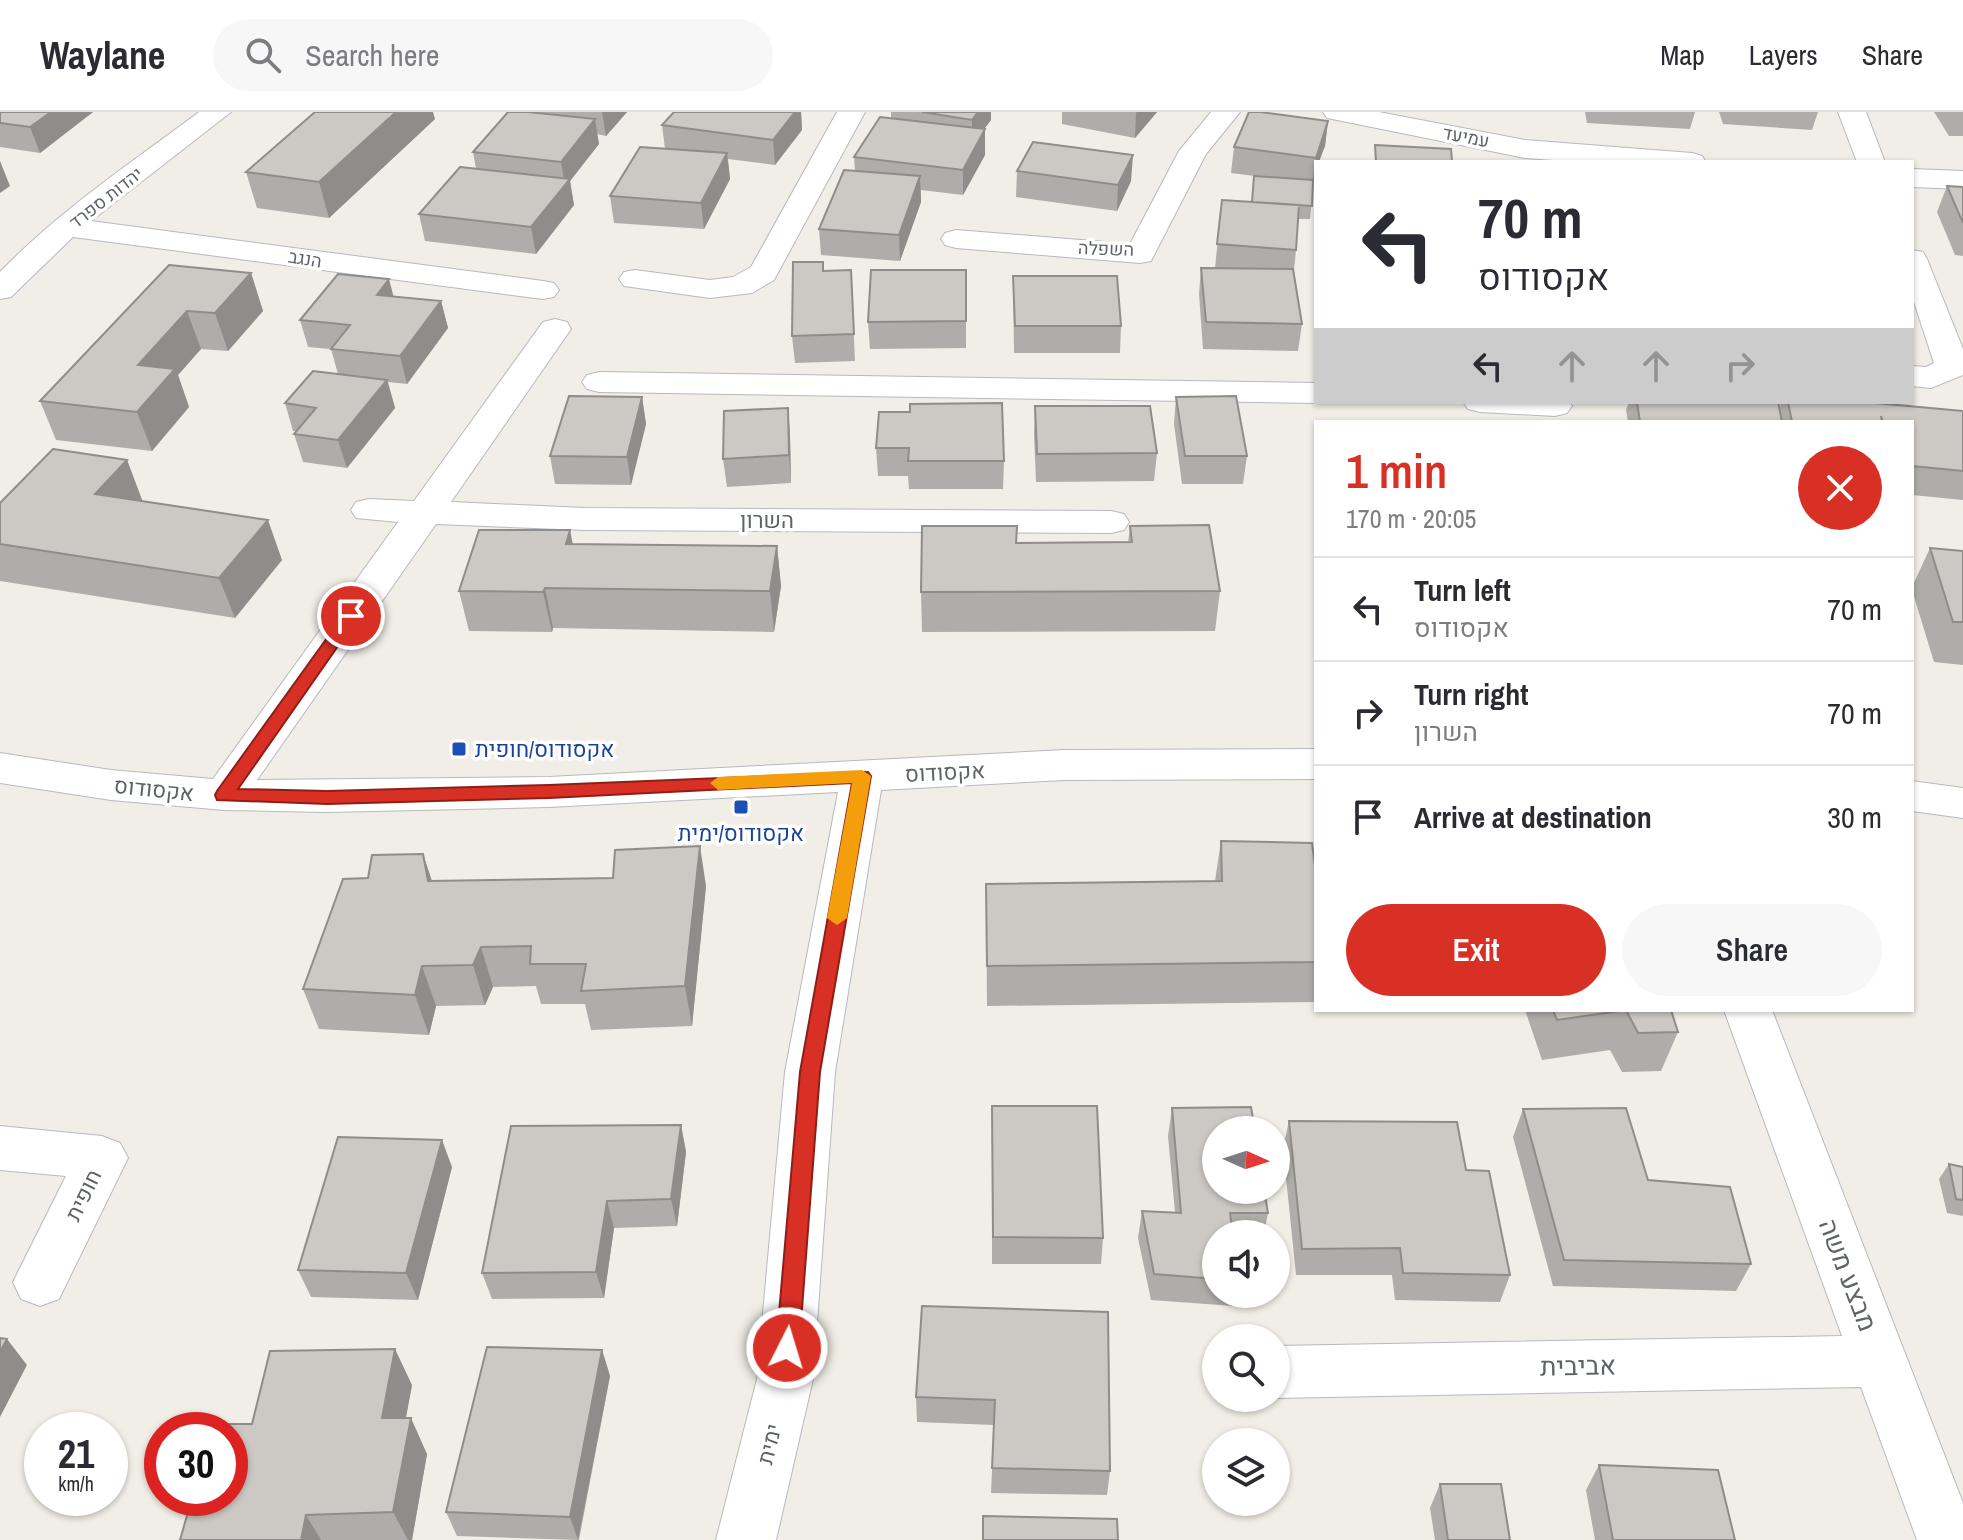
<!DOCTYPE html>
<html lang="en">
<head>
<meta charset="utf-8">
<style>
  body { margin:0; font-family:"Archivo Narrow",Heebo,sans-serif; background:#f7f7f7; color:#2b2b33; height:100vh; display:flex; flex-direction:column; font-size:30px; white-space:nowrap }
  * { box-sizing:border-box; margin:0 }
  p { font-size:26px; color:#7c7c81 }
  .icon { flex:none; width:44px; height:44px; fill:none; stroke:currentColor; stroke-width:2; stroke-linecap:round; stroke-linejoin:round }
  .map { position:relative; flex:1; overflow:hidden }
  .drawer { position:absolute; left:1314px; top:308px; width:600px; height:592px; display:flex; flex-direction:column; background:#fff; border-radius:0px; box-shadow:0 2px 6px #0004 }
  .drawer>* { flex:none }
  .banner { position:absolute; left:1314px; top:48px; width:600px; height:244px; border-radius:0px; box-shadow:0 2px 6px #0004; background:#fff; color:#2b2b33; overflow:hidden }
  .needle { width:52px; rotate:93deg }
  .buttons { position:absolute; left:1202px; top:1004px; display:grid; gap:16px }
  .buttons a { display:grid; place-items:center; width:88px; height:88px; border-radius:50%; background:#fff; box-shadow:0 2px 6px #0004; font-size:40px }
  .speed { position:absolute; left:24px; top:1300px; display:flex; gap:16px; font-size:40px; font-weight:700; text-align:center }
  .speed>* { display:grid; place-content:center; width:104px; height:104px; border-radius:50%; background:#fff; box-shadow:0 2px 6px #0004; line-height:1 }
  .speed small { font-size:20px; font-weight:400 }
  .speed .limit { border:12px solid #d22; background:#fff; color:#111 }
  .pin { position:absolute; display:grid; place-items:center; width:68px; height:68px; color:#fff; margin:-34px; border:4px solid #fff; border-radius:50%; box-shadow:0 2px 8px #0007 }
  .me { position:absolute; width:88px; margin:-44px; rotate:5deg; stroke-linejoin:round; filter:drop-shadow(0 0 6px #0008) }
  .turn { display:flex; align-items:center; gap:28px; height:168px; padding:0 32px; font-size:36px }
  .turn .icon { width:104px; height:104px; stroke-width:2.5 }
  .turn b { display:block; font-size:56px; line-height:68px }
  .lanes { display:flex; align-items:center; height:76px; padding:0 32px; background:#0003; justify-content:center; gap:40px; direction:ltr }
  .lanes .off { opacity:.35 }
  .round { display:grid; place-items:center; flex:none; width:84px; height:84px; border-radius:42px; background:#f7f7f7 }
  .head { display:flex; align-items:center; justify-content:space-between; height:136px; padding:0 32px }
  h1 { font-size:48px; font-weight:600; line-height:60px; color:#d93025 }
  .cta { display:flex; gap:16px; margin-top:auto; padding:16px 32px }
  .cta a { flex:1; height:92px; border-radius:48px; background:#d93025; color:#fff; font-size:32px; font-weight:600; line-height:92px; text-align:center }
  .cta a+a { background:#f7f7f7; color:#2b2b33 }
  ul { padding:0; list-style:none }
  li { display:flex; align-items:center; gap:24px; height:104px; padding:0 32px; border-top:2px solid #e1e1e2 }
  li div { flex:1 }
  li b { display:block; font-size:30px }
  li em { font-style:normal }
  header { display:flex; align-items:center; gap:48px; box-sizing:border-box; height:112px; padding:0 40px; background:#fff; border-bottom:2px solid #e1e1e2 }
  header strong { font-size:38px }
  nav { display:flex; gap:44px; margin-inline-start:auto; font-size:28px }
  .search { width:560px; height:72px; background:#f7f7f7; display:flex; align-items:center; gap:20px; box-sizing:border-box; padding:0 28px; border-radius:44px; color:#7c7c81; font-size:30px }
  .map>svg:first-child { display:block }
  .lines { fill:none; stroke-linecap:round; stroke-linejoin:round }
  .minor-casing { stroke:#b7b9bd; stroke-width:2 }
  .minor { fill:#fff; fill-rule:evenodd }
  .wall { fill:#afada9 }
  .shaded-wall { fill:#8f8d89 }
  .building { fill:#ccc9c4; stroke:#8f8d89; stroke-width:2 }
  .route { fill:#d93025; stroke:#8d1f18; stroke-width:2 }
  .slow { fill:#f59e0b }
  .transit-dot { fill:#1a4fb4; stroke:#fff; stroke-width:3 }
  .labels { text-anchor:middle; stroke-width:7; stroke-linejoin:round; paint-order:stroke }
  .far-street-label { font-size:18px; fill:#5e6367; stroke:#fff }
  .street-label { font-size:22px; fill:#5e6367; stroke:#fff }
  .transit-label { font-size:22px; fill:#164399; stroke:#fff; text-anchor:start }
  .near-street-label { font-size:26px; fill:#5e6367; stroke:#fff }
</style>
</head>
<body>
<header>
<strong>Waylane</strong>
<div class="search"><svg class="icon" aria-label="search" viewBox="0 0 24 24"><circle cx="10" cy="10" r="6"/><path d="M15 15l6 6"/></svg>Search here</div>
<nav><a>Map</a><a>Layers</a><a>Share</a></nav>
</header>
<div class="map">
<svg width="1963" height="1428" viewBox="0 0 1963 1428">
  <rect width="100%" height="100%" fill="#f1eee7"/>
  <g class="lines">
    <!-- minor casing -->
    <g class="minor-casing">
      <path id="minor" d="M199,0H231L91,109L543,169L554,171L559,178L554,185L543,187L73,125L11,185L0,187V160C60,98 131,51 199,0Z
        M837,0H865L774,168L752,181L710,186L624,174L619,167L624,160L635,158L710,168L733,165L751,155Z
        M1211,0H1240L1206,42L1151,149L1140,151L956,136L945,133L941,127L945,121L956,118L1130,132L1179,39Z
        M1323,0H1379L1525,28L1692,41L1702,44L1706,50H1582L1525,46L1337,8L1327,6Z
        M1838,0H1866L1885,50H1857Z
        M1912,57L1963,59V77L1912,75Z
        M1912,138L1923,140L1927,147L1963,237V263L1931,276L1912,274V254L1926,255L1934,251L1912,184Z
        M555,207L567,210L571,217L451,390L585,396L1111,399L1124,402L1129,410L1124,418L1111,421L585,418L436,412L257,668L549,665L1064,638L1316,637V667L1064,668L881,678L835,960L813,1267L776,1428H716L757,1267L785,960L838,680L549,695L327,700L224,698L111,688L0,671V641L111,658L213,667L398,410L356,406L351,398L356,390L369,387L414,389L543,210Z
        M599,260L1316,271V290H1321L1316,291L599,280L587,277L582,270L587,263Z
        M1463,290H1569L1572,294L1567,301L1555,304L1480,300L1468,297Z
        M1912,669L1963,676V706L1912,699Z
        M1724,898H1772L1963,1391V1428H1917L1861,1275L1276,1286V1234L1842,1224Z
        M0,1014L102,1024L120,1031L128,1046L59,1187L40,1194L21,1187L13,1170L66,1064L0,1058Z"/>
    </g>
    <!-- minor -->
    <use href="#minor" class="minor"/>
  </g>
  <!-- wall -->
  <path class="wall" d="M0,0H93L40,41L0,35Z
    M535,0H627L606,24L597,22L599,32L570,69L574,93L536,142L425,129L419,102L476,57L473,40Z
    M674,0H801L802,18L775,53L728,47L730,67L704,117L614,111L610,84L665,37L662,13Z
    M891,0H991V8L984,17H985V43L963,83L921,78V90L900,149L821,143L819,117L855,59L854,45L891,6Z
    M1062,0H1157L1135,26L1062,12Z
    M1585,0H1695L1690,17L1587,11Z
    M1719,0H1818L1812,18L1723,12Z
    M1934,0H1963V24H1949Z
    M435,7L329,106L257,96L246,60Z
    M1328,9L1325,34L1316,50L1310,107H1298L1296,138L1294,158L1302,212L1298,239L1203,237L1199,182L1201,156H1215L1222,88L1252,90L1255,64L1231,61L1234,35Z
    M1017,59L1131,69L1117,99L1016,85Z
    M1947,74L1963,75V144L1955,143L1937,100Z
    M823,150L824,159L851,158L855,249L795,251L792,224Z
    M169,153L251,161L263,199L228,239L201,237L178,263L189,295L152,339L56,328L40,289Z
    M966,158V236L870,237L868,210Z
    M1013,164L1121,214L1120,241H1014Z
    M394,185L441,189L448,216L407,272L388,270L395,296L347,356L303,350L294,322L296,319H293L285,291L338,262L331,237L308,235L300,208Z
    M642,285L646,312L631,373L555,372L550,344Z
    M1176,285L1247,344L1243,372H1182L1174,312Z
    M1629,290H1778L1779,296L1781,290H1876V291L1963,299V388L1912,383V310H1628L1626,298Z
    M1035,294L1157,341L1154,369L1036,370L1034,322Z
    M788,296L790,324L791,371L727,375L723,347Z
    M910,300L1004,349L1003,377H909L908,364H878L876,336Z
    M127,348L142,388V389L282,448L235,506L0,469V391Z
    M1130,414L1220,479L1215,519L922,520L921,480L1016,431H1128Z
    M573,432L777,434L781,474L774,520L553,516L552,520L469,519L459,479Z
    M1930,436L1963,439V553L1934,550L1912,478V475Z
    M1221,729L1316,762V890L987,894L986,772L1215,769Z
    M423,742L432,769L706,774L692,914L591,918L585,892H541L536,874L493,875L485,893L436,894L429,923L319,917L303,877L368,766Z
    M1525,898H1671L1678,920L1661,959L1622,960L1610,938L1542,948Z
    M992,994L1103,1126L1101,1152H992Z
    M1172,996L1268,1101L1264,1122H1216V1182H1236L1233,1194L1151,1188L1138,1126L1142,1099L1175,1100L1168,1024Z
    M1523,997L1648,1068L1751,1152L1736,1179L1553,1174L1513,1025Z
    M1289,1009L1466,1058L1510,1163L1500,1190L1395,1188L1392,1163H1296L1283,1036Z
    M681,1013L686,1040L677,1114L614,1116L604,1186L492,1187L482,1161Z
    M1949,1052L1963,1055V1104L1947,1101L1939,1067Z
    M452,1055L418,1188L311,1185L298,1158Z
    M922,1194L1110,1359L1107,1383L991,1381L994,1313L917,1310L916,1285Z
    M602,1238L610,1264L579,1428L457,1424L446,1400Z
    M412,1273L406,1306L427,1342L412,1428H180L252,1312Z
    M1599,1353L1735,1428H1595L1586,1378Z
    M1440,1372L1510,1428H1435L1430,1396Z"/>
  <!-- shaded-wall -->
  <path class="shaded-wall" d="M51,0H93L40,41L30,15Z
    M396,0H433L435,7L329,106L319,70Z
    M602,0H627L606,24Z
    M795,0H801L802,18L775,53L773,28Z
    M978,0H991V8L972,33V8Z
    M1137,0H1157L1135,26L1136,1Z
    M595,7L599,32L570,69L574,93L536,142L531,115L565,73L561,50Z
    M1328,9L1325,34L1319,50H1316V60L1312,72L1316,46Z
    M985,17V43L963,83V58Z
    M727,41L730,67L704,117L701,91Z
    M1133,43L1131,69L1117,99L1118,73Z
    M0,49L10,74L0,81Z
    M920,64L921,90L900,149L899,123Z
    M251,161L263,199L228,239L215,201Z
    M389,167L396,194L377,183Z
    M441,189L448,216L407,272L400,244Z
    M187,199L201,237L178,263L189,295L152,339L137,300L138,253Z
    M387,268L395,296L347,356L338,328Z
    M642,285L646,312L631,373L627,345Z
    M788,296L790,324L791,371L789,343Z
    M127,348L142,388L112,421L95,382Z
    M268,408L282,448L235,506L219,466Z
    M570,418L578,458L566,432Z
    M777,434L781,474L774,520L770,479Z
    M545,476L553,516L552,520L543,480Z
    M700,734L706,774L692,914L685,874Z
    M423,742L436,782L428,769Z
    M481,835L493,875L485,893L473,853Z
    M422,854L436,894L429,923L415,883Z
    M681,1013L686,1040L677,1114L671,1087Z
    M442,1028L452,1055L418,1188L406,1161Z
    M607,1089L614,1116L604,1186L596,1160Z
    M7,1227L27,1253L0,1305V1240Z
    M395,1237L412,1273L399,1341L382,1306Z
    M602,1238L610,1264L578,1428L570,1405Z
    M411,1306L427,1342L412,1428H408L393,1400Z
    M306,1403L321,1428H301Z"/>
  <!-- building -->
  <path class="building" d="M0,0H51L30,15L0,11Z
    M315,0H396L319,70L246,60Z
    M508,0H528L595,7L561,50L473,40Z
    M674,0H795L773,28L662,13Z
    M922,0H978L972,8Z
    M1249,0H1260L1328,9L1316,46L1234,35Z
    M880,5L985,17L963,58L854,45Z
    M1033,30L1133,43L1118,73L1017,59Z
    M1375,33L1451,37L1452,50H1376Z
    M640,35L727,41L701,91L610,84Z
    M460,55L570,67L531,115L419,102Z
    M844,58L920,64L899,123L819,117Z
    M1254,64L1313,68L1312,94L1252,90Z
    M1947,74L1963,75V111Z
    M1222,88L1299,93L1296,138L1217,132Z
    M793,150H823V159L851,158L854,222L792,224Z
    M169,153L251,161L215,201L187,199L138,253L175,257L137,300L40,289Z
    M1201,156L1293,157L1302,212L1206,210Z
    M871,158H966V209L868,210Z
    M338,162L389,167L377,183L441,189L400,244L331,237L350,213L300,208Z
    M1013,164H1117L1121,214H1015Z
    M313,259L387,268L338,328L294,322L316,296L285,291Z
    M569,284L642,285L627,345L550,344Z
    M1236,284L1247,344H1185L1176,285Z
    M1637,290H1778L1782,310H1640Z
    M1788,290H1876V291L1963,299V359L1912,354V310H1883L1881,304L1882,310H1792Z
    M1002,291L1004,349H908L909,336H876L879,300H910V292Z
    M1035,294H1150L1157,341L1037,342Z
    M788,296L789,343L723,347L724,299Z
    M53,337L127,348L95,382L268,408L219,466L0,432V391Z
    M1209,413L1220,479L921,480L922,414H1017L1016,431L1132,430L1130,414Z
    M479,418H570L566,432L777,434L770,479L545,476L543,480L459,479Z
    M1930,436L1963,439V510H1953Z
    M1221,729L1312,731L1316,762V850L987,854L986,772L1222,769Z
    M700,734L685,874L581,879L586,852H530L531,834L481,835L473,853L422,854L415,883L303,877L343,767L368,766L372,743L423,742L428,769L613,766L615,738Z
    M1553,898H1626L1557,908Z
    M1626,898H1671L1678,920L1638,921Z
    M992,994H1097L1103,1126L993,1125Z
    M1251,995L1255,1018H1216V1078H1264L1268,1101H1230L1233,1122H1216V1167L1154,1162L1142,1099L1181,1101L1172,996Z
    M1626,996L1648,1068L1730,1075L1751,1152L1564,1148L1523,997Z
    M1289,1009L1457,1010L1466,1058L1489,1059L1510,1163L1403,1161L1400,1136L1302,1137Z
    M681,1013L671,1087L607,1089L596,1160L482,1161L511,1014Z
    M338,1025L442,1028L406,1161L298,1158Z
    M1949,1052L1963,1055V1088L1956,1087Z
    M922,1194L1108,1200L1110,1359L992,1356L995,1288L916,1285Z
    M0,1226L7,1227L0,1240Z
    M487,1235L602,1238L570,1405L446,1400Z
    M395,1237L382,1306H411L393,1400L306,1403L301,1428H180L192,1386H230V1318H211L212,1312H252L270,1239Z
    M1599,1353L1718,1358L1735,1428H1613Z
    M1440,1372H1501L1510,1428H1448Z
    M983,1404L1117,1407L1118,1428H983Z"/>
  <!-- route -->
  <path class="route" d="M351,499L359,504L238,677L327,679L549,673L868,660L871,664L820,960L799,1236L795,1244L787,1247L779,1244L776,1236L800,960L852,671L549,686L327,692L217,688L215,683L217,679L345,501Z"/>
  <!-- slow -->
  <path class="slow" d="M862,658L871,664L847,806L837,813L827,806L852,671L718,678L710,671L718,665Z"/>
  <!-- markers -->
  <g class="transit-dot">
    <rect x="451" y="629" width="16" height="16" rx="4"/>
    <rect x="733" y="687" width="16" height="16" rx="4"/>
  </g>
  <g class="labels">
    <!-- far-street labels -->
    <g class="far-street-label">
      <text transform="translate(1466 25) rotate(11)" y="6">עמיעד</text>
      <text transform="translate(106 86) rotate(-38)" y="6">יהדות ספרד</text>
      <text transform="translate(1106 137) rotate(2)" y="6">השפלה</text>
      <text transform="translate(305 147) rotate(9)" y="6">הנגב</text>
    </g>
    <!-- street labels -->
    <g class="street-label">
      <text x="767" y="416">השרון</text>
      <text transform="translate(945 660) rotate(-3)" y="8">אקסודוס</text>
      <text transform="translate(154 677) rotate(6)" y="8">אקסודוס</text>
      <text transform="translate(83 1083) rotate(-64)" y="8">חופית</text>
      <text transform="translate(769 1332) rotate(-76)" y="8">ימית</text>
    </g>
    <!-- transit labels -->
    <g class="transit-label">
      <text x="475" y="645">אקסודוס/חופית</text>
      <text x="741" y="729" text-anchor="middle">אקסודוס/ימית</text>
    </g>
    <!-- near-street labels -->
    <g class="near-street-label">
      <text transform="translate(1848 1163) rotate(69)" y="9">מבצע משה</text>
      <text transform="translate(1578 1254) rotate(-1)" y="9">אביבית</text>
    </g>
  </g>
</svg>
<div class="buttons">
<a><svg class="needle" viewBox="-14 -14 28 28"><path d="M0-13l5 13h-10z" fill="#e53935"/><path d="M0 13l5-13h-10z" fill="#7c7c81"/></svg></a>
<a><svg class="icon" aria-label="sound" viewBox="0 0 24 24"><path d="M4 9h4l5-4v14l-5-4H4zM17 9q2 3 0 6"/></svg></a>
<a><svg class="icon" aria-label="search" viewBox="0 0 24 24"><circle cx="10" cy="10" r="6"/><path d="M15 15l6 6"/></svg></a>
<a><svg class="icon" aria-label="layers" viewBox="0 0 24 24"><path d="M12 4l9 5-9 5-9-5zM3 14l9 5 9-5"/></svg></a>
</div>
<div class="speed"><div>21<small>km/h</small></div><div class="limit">30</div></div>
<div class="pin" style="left:351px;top:504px;background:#d93025"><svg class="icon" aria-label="arrive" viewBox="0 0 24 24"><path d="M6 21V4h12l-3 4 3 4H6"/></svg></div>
<svg class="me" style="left:787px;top:1236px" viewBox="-20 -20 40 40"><circle r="17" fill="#d93025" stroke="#fff" stroke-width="3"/><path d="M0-11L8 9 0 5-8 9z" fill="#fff"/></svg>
<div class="banner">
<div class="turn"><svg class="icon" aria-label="left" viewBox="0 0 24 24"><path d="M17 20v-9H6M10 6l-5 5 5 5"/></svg><div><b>70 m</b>אקסודוס</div></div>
<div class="lanes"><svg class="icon" aria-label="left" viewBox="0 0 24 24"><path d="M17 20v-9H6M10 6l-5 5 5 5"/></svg><svg class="icon off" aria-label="ahead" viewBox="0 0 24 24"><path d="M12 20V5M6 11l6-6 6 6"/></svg><svg class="icon off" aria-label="ahead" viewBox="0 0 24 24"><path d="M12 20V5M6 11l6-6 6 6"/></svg><svg class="icon off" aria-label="right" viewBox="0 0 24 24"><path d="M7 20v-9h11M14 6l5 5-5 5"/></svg></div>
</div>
<section class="drawer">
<div class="head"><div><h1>1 min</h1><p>170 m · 20:05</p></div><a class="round" style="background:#d93025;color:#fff"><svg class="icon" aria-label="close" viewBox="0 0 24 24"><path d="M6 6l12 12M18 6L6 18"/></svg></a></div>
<ul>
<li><svg class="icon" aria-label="left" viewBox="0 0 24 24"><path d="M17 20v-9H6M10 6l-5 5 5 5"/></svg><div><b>Turn left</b><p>אקסודוס</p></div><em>70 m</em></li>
<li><svg class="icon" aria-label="right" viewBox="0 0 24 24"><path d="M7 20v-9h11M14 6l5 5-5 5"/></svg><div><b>Turn right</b><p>השרון</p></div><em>70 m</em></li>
<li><svg class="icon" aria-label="arrive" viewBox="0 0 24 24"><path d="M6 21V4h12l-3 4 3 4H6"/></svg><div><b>Arrive at destination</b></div><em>30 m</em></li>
</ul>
<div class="cta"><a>Exit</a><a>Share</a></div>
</section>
</div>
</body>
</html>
